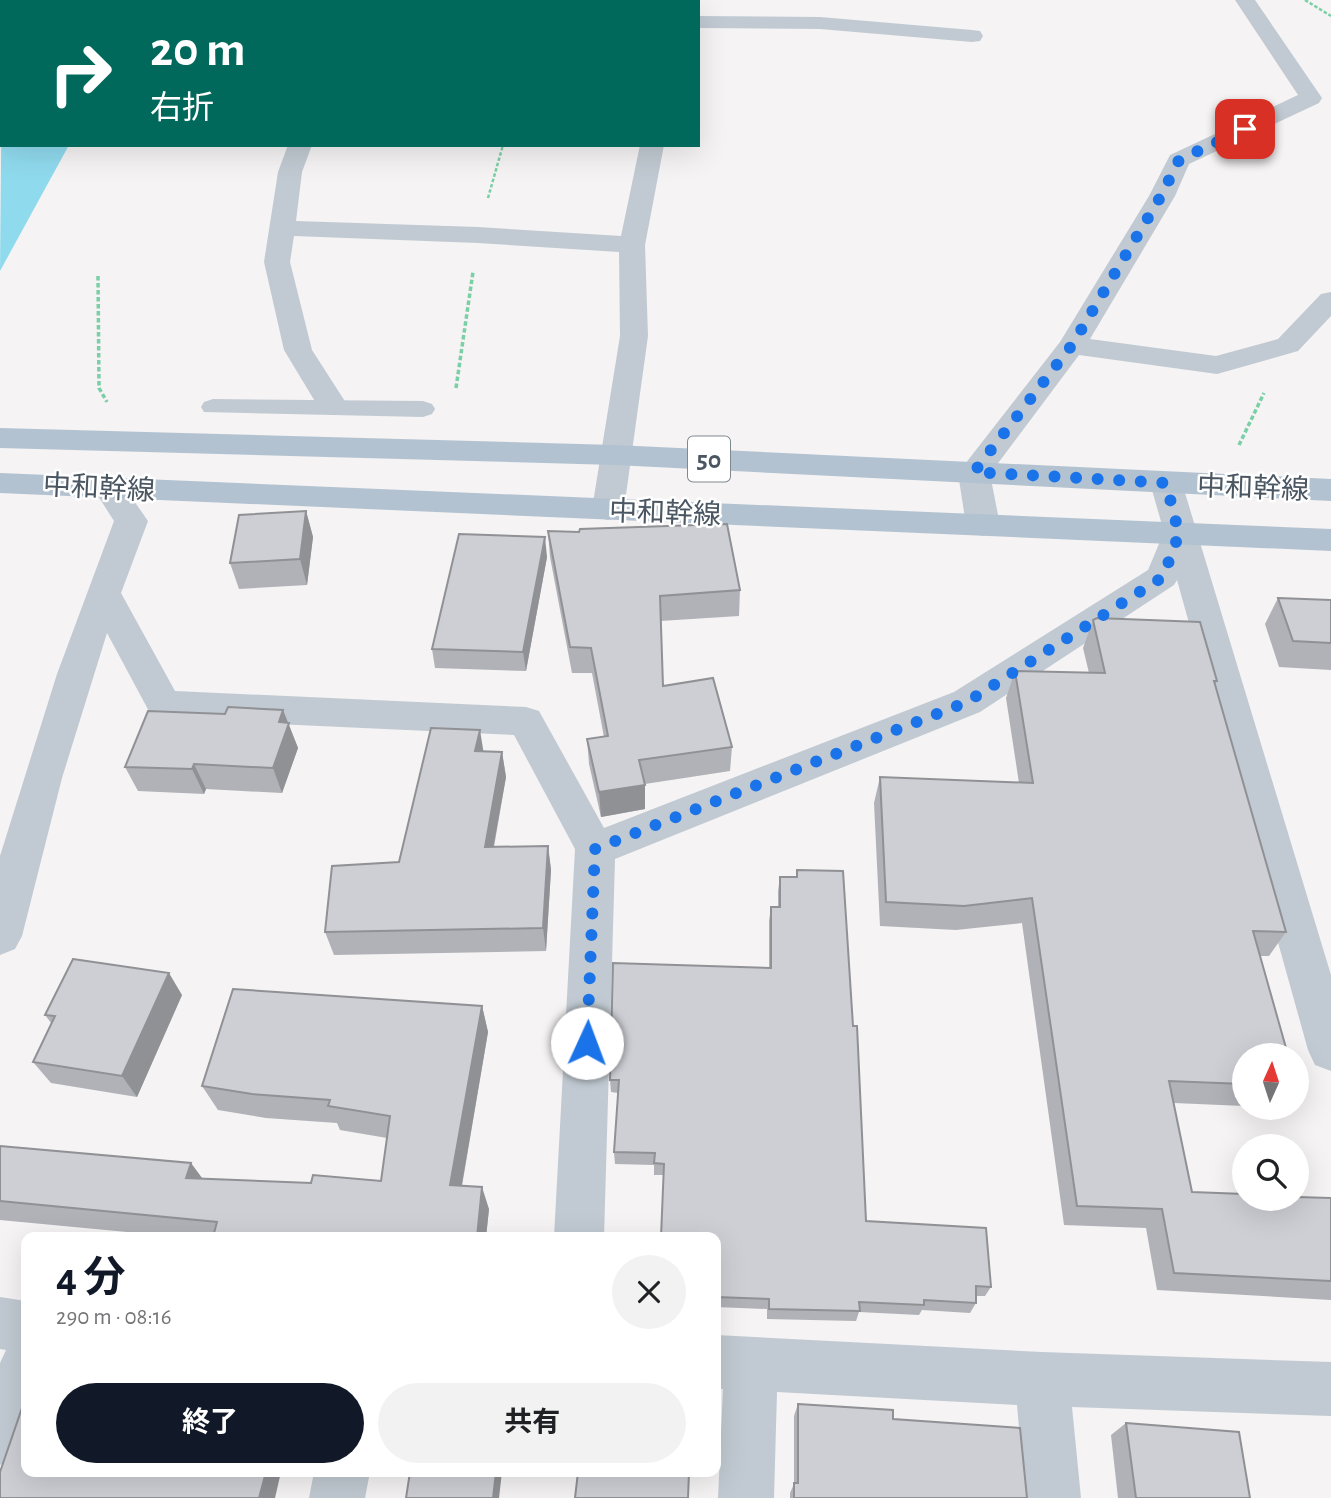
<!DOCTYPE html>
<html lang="ja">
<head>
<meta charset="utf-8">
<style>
  body { margin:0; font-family:"Alegreya Sans","Noto Sans JP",sans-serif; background:#f2f2f2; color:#202124; height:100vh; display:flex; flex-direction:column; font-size:26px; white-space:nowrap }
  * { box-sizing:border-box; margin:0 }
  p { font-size:23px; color:#757577 }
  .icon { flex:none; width:38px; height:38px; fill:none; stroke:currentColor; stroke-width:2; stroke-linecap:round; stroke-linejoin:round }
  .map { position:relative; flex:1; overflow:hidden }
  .panel { position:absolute; left:21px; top:1232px; width:700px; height:245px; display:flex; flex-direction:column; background:#fff; border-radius:14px; box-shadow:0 7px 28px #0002 }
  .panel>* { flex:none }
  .hud { position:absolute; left:0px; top:0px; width:700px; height:147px; box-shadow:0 7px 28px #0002; background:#00695c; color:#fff; overflow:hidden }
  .needle { width:46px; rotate:3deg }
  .buttons { position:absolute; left:1232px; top:1043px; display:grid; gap:14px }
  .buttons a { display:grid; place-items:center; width:77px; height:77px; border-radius:50%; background:#fff; box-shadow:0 7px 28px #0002; font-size:35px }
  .pin { position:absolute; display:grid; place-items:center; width:60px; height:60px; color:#fff; margin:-30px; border-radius:14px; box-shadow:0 4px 10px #0006 }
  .me { position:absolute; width:77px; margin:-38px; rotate:2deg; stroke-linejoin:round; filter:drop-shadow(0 0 5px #0008) }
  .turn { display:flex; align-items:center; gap:24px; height:147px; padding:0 35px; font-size:32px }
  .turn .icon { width:91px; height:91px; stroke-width:2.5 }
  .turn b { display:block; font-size:49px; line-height:60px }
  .round { display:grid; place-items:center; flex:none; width:74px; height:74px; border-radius:37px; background:#f2f2f2 }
  .head { display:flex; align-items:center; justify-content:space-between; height:119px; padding:0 35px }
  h1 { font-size:42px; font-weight:700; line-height:52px; color:#111827 }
  .primary-button { display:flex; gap:14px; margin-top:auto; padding:14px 35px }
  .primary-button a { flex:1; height:80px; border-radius:42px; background:#111827; color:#fff; font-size:28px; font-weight:700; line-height:80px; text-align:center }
  .primary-button a+a { background:#f2f2f2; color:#202124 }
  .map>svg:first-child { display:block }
  .water { fill:#90daee }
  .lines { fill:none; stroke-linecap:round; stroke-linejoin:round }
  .path-far1 { stroke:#7ad0a6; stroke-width:2.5; stroke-dasharray:3.5 2; stroke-linecap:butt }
  .path { stroke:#7ad0a6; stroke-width:3.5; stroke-dasharray:4.5 2.5; stroke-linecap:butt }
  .service { fill:#c1cad2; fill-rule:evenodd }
  .minor { fill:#c1cad2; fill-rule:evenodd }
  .primary { fill:#b3c2d1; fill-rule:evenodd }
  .wall { fill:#b0b2b7 }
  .shaded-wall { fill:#909195 }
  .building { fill:#cdcfd5; stroke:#909195; stroke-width:2 }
  .route { stroke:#1a73e8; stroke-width:12; stroke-dasharray:0 21.6 }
  .labels { text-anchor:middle; stroke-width:5; stroke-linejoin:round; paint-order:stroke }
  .shield { fill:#fff; stroke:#808990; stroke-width:2 }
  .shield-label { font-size:26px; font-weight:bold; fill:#4a5661 }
  .street-label { font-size:28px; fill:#4a5661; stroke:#fff }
</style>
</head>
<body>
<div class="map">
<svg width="1331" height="1498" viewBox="0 0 1331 1498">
  <rect width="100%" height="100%" fill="#f5f3f3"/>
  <!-- water -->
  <path class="water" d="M2,56V145H69L0,271Z"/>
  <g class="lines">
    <!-- path-far1 -->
    <path class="path-far1" d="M1305,0L1331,16
      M488,198L503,145"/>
    <!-- path -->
    <path class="path" d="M98,276L99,388L107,402
      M456,388L473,272
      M1239,445L1264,393"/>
    <!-- service -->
    <path class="service" d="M213,399L423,401L432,404L435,409L432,414L423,417L204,412L201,407L204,402Z"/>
    <!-- minor -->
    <path class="minor" d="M371,0H392L370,2Z
      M670,0H690L669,2Z
      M1235,0H1255L1322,98L1319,103L1189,164L1175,196L1090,339L1216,356L1278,339L1321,294L1331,292V316L1298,351L1217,374L1079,355L990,474L1000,525L995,533L983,536L971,533L966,525L958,473L1060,342L1149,196L1170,155L1298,95Z
      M698,16L820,17L972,30L980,31L983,36L980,41L972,42L820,29L698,28Z
      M288,145H312L302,172L296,221L478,227L621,236L640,145H664L645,245L648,336L624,509L620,517L608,520L596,517L592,509L620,336L619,252L478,243L294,236L290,262L312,350L348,406L344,413L333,415L322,413L284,350L264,262L278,172Z
      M1166,473L1177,476L1182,483L1331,975V1071L1315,1065L1308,1050L1177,580L1174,585L980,712L615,859L604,1237H554L575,849L514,735L164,719L151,715L107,633L62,778L22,936L15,949L0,955V856L57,674L114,521L93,488L98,481L109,478L120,481L148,521L121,593L175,691L526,707L539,711L604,828L954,692L1148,570L1164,532L1150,483L1155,476Z
      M0,1297L26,1301V1440L19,1456L0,1465V1363L6,1350L0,1349Z
      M716,1335L1042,1352L1331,1362V1416L1072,1407L1081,1498H1025L1017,1405L777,1392L774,1498H718L723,1389H716Z
      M314,1472H370L365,1498H309Z"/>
    <!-- primary -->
    <path class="primary" d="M0,428L615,445L1331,479V501L615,465L0,448Z
      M0,473L1331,529V551L0,493Z"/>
  </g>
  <!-- wall -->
  <path class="wall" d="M306,511L313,537L307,585L239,589L230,563Z
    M548,531L740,590L739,616L660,621L663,686L732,747L730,771L645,784V809L601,817L589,764L587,739L604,737L592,673H572L550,557Z
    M547,557L526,671L435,668L432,649Z
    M1278,598L1331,600V670L1279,667L1265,624Z
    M1093,620L1217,681L1215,686L1286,932L1269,956H1260L1244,1055V1106L1174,1103L1192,1192L1331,1198V1300L1157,1290L1146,1228L1064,1225L1022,923L956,930L880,926L874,803L880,777L1019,783L1006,698L1015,671L1089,673L1083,648Z
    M283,710L298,748L282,793L206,789L204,794L138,791L125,767L225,714Z
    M484,751L502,752L506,777L494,847L548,846L551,870L546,951L334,955L325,932L399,862Z
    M797,870L866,1221L991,1287L985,1296H976V1303L970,1313L922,1310L919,1315L859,1312L856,1321L767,1319V1309L716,1307V1237L663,1175H654V1165L615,1164L614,1152L618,1093L611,1092L610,1080L769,967V921L771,907H778V891L780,877H796Z
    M182,995L137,1097L51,1083L33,1062L52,1024L45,1015Z
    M482,1006L488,1032L462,1186L489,1209L486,1237H180L0,1220V1146L203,1179L311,1183L381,1181L387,1138L340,1130L337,1123L266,1118L218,1110L202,1086Z
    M798,1404L893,1419L1027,1498H790V1493L794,1484V1416Z
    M1126,1423L1250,1498H1118L1111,1435Z"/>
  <!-- shaded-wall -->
  <path class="shaded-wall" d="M306,511L313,537L307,585L300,559Z
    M545,537L547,557L526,671L523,652Z
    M283,710L298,748L282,793L273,768L279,722Z
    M480,730L484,755L475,751Z
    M502,752L506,777L489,871L485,847Z
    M194,764L206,789L204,794L192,769Z
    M645,785V809L601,817L599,792Z
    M548,846L551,870L546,951L543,928Z
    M169,973L182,995L137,1097L122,1076Z
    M482,1006L488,1032L458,1207L450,1185Z
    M191,1163L208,1186L186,1178Z
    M482,1187L489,1209L486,1237H477Z
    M266,1472H281L275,1498H259Z
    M496,1472H502L499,1498H493Z"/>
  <!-- building -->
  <path class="building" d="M306,511L300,559L230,563L239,515Z
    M727,524L740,590L660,596L663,686L713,678L732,747L639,760L645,785L599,792L587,739L608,736L591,648L570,647L548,531L579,532L580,529Z
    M459,534L545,537L523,652L432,649Z
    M1278,598L1331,600V643L1293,641Z
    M1097,618L1200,622L1217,681H1214L1286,932L1253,931L1288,1055H1244V1084L1169,1081L1192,1192L1244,1194V1199H1297V1197L1331,1198V1281L1174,1273L1162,1209L1077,1206L1032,898L964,906L886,902L880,777L1033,783L1015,671L1105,673L1093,620Z
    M228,707L283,710L279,722L289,723L273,768L194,764L192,769L125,767L148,711L225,714Z
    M431,728L480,730L475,751L502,752L485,847L548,846L543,928L325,932L332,866L399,862Z
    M797,870L843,871L853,1026H857L866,1221L986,1228L991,1287L976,1286V1303L924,1300V1305L859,1302L860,1311L769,1309V1299L716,1297V1237H661L664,1164L654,1163L655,1153L614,1152L619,1080H610L613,963L771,968V907H780V877H797Z
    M73,959L169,973L122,1076L33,1062L55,1016L45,1015Z
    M233,989L482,1006L450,1185L482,1187L477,1237H213L217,1222L0,1201V1146L191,1163L186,1178L311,1183L313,1175L381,1181L390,1116L328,1106L330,1100L252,1094L202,1086Z
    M798,1404L893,1410V1419L1020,1428L1027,1498H794V1483H798Z
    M22,1408L26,1409V1472H266L259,1498H0V1472Z
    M1126,1423L1239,1432L1250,1498H1136Z
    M410,1472H496L493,1498H406Z
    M578,1472H689L688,1498H575Z"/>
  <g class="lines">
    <!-- route -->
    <path class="route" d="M587,1043L595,849L967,702L1163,577L1179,534L1166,483L974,472L1072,345L1161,196L1179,160L1245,129"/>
  </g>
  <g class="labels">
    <!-- shield labels -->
    <rect class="shield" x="688" y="436.5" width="42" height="45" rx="5"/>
    <g class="shield-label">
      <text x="709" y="468">50</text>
    </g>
    <!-- street labels -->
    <g class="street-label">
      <text transform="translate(99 487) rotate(3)" y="10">中和幹線</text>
      <text transform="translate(1253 487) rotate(2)" y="10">中和幹線</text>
      <text transform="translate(665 512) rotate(2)" y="10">中和幹線</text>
    </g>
  </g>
</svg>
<div class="buttons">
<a><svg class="needle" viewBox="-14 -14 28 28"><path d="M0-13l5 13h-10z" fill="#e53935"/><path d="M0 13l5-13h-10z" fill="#757577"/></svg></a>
<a><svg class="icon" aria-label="search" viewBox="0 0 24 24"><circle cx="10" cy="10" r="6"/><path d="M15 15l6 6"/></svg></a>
</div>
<div class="pin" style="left:1245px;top:129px;background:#d93025"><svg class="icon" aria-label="arrive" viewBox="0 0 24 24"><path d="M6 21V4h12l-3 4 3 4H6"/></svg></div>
<svg class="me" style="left:587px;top:1043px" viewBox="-20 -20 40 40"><circle r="19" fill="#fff"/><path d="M0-13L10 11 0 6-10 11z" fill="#1a73e8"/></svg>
<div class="hud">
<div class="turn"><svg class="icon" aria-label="right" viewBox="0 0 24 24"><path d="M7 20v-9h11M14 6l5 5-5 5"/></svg><div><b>20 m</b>右折</div></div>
</div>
<section class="panel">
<div class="head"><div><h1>4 分</h1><p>290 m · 08:16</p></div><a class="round"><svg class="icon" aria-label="close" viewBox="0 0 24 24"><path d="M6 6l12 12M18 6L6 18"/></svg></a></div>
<div class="primary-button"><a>終了</a><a>共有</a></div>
</section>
</div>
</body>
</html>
